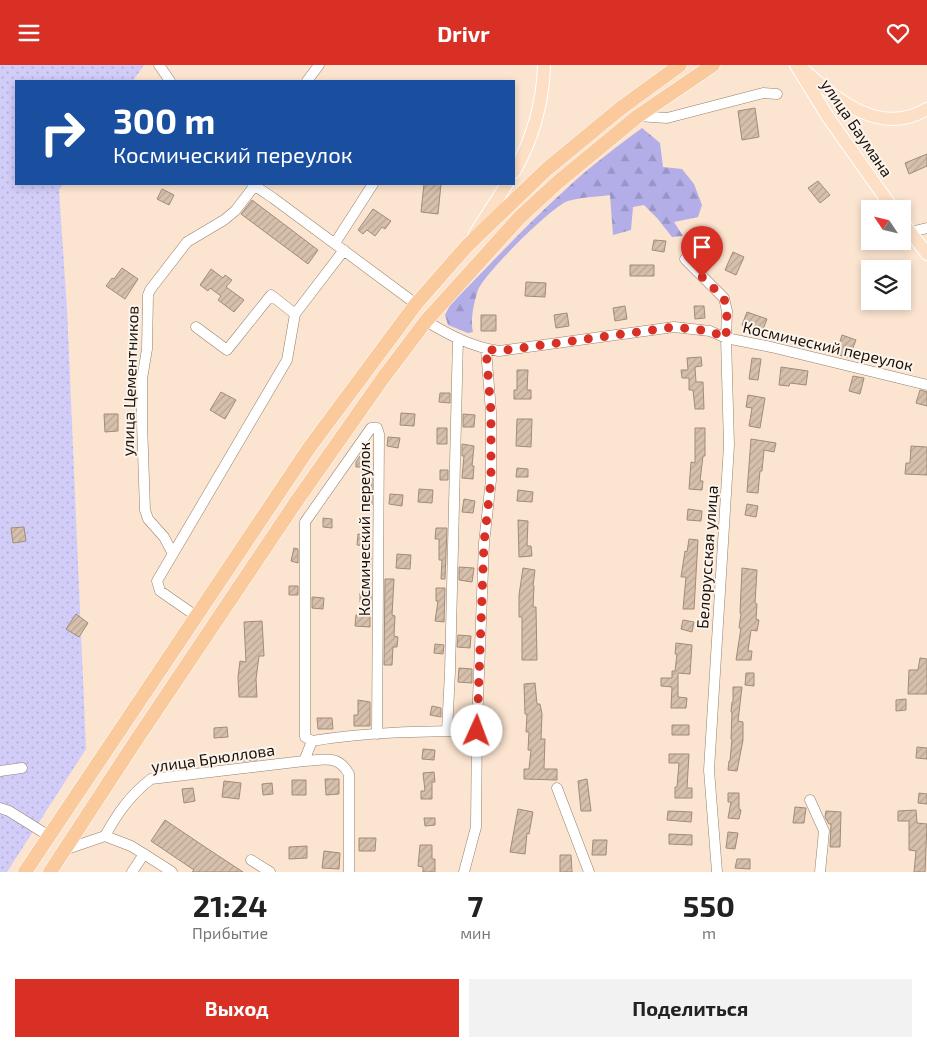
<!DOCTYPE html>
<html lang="ru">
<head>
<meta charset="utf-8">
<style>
  body { margin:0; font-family:"Exo 2",sans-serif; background:#f2f2f2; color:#222; height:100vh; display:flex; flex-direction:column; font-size:19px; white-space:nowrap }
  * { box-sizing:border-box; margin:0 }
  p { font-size:16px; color:#767676 }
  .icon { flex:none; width:28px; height:28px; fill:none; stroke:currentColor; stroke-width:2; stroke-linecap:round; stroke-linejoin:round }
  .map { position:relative; height:807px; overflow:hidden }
  .side { display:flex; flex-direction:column; background:#fff; flex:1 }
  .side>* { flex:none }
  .guide { position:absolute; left:15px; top:15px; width:500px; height:105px; border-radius:0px; box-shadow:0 2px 8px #0003; background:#1a4fa0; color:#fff; overflow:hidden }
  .needle { width:32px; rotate:305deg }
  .buttons { position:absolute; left:861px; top:135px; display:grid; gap:10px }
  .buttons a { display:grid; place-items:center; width:50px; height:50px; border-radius:0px; background:#fff; box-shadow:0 2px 8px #0003; font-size:25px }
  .pin { position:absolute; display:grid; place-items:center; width:42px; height:42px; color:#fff; margin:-51px -21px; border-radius:50% 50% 50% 0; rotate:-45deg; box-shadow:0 0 5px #0007 }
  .pin .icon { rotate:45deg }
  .me { position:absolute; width:55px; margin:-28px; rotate:2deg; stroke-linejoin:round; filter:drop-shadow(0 0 4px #0008) }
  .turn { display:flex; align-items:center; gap:18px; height:105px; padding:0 15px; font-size:22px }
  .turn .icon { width:65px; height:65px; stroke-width:2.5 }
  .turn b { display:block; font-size:35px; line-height:42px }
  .eta { display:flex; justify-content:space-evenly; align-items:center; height:85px; text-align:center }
  .eta b { font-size:30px; font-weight:700; line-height:35px }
  .button { display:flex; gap:10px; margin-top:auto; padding:10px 15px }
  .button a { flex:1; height:58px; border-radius:0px; background:#d93025; color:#fff; font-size:20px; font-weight:700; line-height:58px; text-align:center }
  .button a+a { background:#f2f2f2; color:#222 }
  header { display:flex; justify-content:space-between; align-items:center; height:65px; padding:0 15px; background:#d93025; color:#fff; font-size:22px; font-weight:700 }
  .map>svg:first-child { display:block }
  .forest { fill:url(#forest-firs) }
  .garden { fill:url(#garden-dots) }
  .building { fill:url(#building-hatch); stroke:#a18c79 }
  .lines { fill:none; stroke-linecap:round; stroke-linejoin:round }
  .minor-casing { stroke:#95806d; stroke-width:11 }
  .major-casing { stroke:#fff; stroke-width:14 }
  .highway-casing { stroke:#fff; stroke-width:15 }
  .minor { stroke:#fff; stroke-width:10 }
  .major { stroke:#fcdfc4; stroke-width:12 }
  .highway { stroke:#faca9d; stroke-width:14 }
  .route { stroke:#d93025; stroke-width:9; stroke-dasharray:0 16.2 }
  .labels { text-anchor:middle; stroke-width:4; stroke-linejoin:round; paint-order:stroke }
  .street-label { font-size:16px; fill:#19110a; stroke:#fdf4ec }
</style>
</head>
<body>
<header><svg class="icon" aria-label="menu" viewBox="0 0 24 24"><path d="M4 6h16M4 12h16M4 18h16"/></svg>Drivr<svg class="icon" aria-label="heart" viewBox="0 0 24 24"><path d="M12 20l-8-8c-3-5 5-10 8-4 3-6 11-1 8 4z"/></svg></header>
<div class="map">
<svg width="927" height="807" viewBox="0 0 927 807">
  <defs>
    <pattern id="forest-firs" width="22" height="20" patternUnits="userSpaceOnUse" patternTransform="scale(1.25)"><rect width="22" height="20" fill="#b4aee8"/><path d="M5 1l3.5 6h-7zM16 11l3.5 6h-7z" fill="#9a95c6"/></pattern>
    <pattern id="garden-dots" width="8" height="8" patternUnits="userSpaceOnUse" patternTransform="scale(1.25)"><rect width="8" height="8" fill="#d1cdf8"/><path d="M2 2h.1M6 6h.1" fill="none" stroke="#b3afd3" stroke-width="1.8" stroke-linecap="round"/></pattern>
    <pattern id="building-hatch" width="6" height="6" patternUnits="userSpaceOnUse" patternTransform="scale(1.25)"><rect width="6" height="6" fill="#d6c0ac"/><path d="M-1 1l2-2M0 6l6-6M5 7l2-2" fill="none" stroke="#b7a493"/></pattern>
  </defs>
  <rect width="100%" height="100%" fill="#fbe4d0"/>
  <!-- forest -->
  <path class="forest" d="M642,63L660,78L663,102L682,104L694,119L702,140L698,152L674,157L683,171L672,172L657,153L644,140L633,142L631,165L613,170L610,130C597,132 581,132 568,136C552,141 484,209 478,225C474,237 470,255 473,267L468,268L448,260L445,250L450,240C488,202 524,162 564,126C588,103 615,83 642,63Z"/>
  <!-- garden -->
  <path class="garden" d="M0,0H144L133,16H16V119H63L59,125L67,244L86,684L7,807H0Z"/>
  <!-- building -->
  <path class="building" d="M755,43L759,72L742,75L738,46Z
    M927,89V101L909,109L905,98Z
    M818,116L830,130L820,138L808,123Z
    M424,119H441L438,149L421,147Z
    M162,124L174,130L169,140L157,134Z
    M252,135L318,185L308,199L241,149Z
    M373,144L391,156L385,164L382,162L375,171L367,165L363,169L358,165Z
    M654,175L666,176L664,187L652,185Z
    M733,187L744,192L736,210L725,205Z
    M630,200H654V211H630Z
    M122,203L138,214L125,234L106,221L112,213L114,214Z
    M211,204L223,213L225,210L232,215L226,222L244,235L234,247L218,235L221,231L210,223L208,226L200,220Z
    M526,217L546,218L545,232L525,231Z
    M625,241L627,254L615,256L613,243Z
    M694,241H704L705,253L695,254Z
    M747,247L767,254L762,267L742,260Z
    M567,248L569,261L556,263L554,250Z
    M481,250H496V266H481Z
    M842,270L856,275L849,293L836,289Z
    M701,292L702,301L695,302L696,317H703L704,344H695L693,325H689V313H682L681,305H688L687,293Z
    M752,293L761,294L758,315L749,314Z
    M781,302L808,306L806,320L790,318L789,321L779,320Z
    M517,305H528L527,325H531V334H514V325H517Z
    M853,311L864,313L860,329L849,326Z
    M920,325L927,327V341L916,338Z
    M221,327L236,335L225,354L210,345Z
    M440,328H450V338L439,337Z
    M748,330L765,333L760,363L749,361L752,343L746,342Z
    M401,348L415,349L414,361L400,360Z
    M104,349H118V366L105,367Z
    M463,349L475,350L474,362H463Z
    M517,354H532L531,382L516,381Z
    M437,363H447V379H437Z
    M695,363H705V391H703L700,416H703L702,425L689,424L691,397L695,398Z
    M388,372L400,373L398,383L387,381Z
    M751,374L776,378L774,387L764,385L762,406H760L758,428L747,427Z
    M462,379L474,381L472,401H474L473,414L462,413L464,391H462Z
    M911,381L927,382V410L905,409L906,398H910Z
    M360,391H369V406H372V440H366L367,418H363L362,402H356V397Z
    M517,403L528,404V412H516Z
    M440,405H448V415H440Z
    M419,424L433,425L432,438L418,437Z
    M518,425L533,427L532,437L517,436Z
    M390,429L403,430L402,441L389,439Z
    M464,434L475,436L473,448L462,447Z
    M747,439L758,441L756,452L745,450Z
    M688,444L702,446L701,456L687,455Z
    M323,453L332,454V463L323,462Z
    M518,455L528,456L527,481H531L532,491L519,492Z
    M24,462L26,476L13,478L11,463Z
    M436,463H447L445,514H441L442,495H439V474H435Z
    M358,469L369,471L368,481L357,480Z
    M689,474L698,475L694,544H683L686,512H681L685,486L687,487Z
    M294,483L298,484V498L291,496Z
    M364,487L371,488V499H364Z
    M397,489L411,490L410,504L396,503Z
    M459,502L474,503L472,517L459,515Z
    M523,503L535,505L533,521H534L533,542H536L537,595H522V552H519V530Z
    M742,503L757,505L755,538L757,539L756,554L759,555L757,566L751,565L748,586H752L751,595H736L741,563H739L741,549L740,548Z
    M385,514H394L392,550L395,551L394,571L398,572L397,582H393L392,600H384Z
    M289,521H298V530H289Z
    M436,523H445L444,557L435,556L438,536H436Z
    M360,528H371V537H360Z
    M312,532L324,533L323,544L312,543Z
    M76,549L88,558L79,572L66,564Z
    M356,550L370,551V562L355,561Z
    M683,555L694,557L692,567L681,564Z
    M262,556L264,591H259L256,614L257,632H239L238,612L240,596L246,597L244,557Z
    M458,570L471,571L470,583L457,582Z
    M676,578L692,580L690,609L678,608V632L687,633L686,643H671L672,622L661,621V613H672V606H675L677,589H675Z
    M435,579L444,580L443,589L434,588Z
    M920,593L927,594V629H908L909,605H918Z
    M459,603L472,604V618L458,617Z
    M746,608H754V621L745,620Z
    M535,618L537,639H540L542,649L541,674H545L544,704H557V715L524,714V704H529L531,685H528L529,667H526L527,649H525L524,619Z
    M733,622H742L738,656L743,657V675L737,706L728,705L729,696H730L732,674H731L732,647H731L732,637H733Z
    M906,634V645L896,646V635Z
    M358,635L370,637V661H354V650H358Z
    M432,641L441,643V652L430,650Z
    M317,653H332L333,664H318Z
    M672,660H689V670H672Z
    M227,662L228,672L214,673V663Z
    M917,682L927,683V694L916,693Z
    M423,684L435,685L434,695L422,694Z
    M256,686L257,695L243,696V687Z
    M669,689H689L687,723H692V733H675V722H677L679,698H669Z
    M434,707L435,717H432V734H421V726H425L423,708Z
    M325,714H339V729L326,730Z
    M587,714L591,746H581L578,716Z
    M292,715H306V730H292Z
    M224,716L241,718L239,734L222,732Z
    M272,718L273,729L263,730L262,719Z
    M193,723L195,736L184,738L182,724Z
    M728,728H739V744L741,745L739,754L728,753L731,737H728Z
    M919,728L927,729V739L918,738Z
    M795,742L806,743L804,758H793Z
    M518,744L533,747L529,769L527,768L525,789L510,787Z
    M916,745L917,758L927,759L925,807H914L916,786L909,785V756H898V746Z
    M668,746L692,747L691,757L667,755Z
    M826,746L841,747L840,782H830L831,759H829L825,752Z
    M424,753H435V760L425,761Z
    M165,755L208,784L243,807H192L194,805L151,776Z
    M728,767L738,768L735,784L726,783Z
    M669,769L692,770V780L669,779Z
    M359,773H376L375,786H359Z
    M593,775H607L606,790H592Z
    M420,780H432V794H435V807H423V802L418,801Z
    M307,781V793L289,794V782Z
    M324,786L340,788L339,804L322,803Z
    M560,790H571L572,807H560Z
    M737,794H750V804L735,803Z"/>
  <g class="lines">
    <!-- minor casing -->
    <g class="minor-casing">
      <path id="minor" d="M159,0L170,16
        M307,16L319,0
        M638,51L667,53L763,28L777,29
        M252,119L273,133L416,239
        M910,167L927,163
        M335,178L373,119
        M685,194L724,233L727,246L726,273L729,380L709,705L717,807
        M426,256C449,270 472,282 499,286L674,262L710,266L726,273L771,282L927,320
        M196,262L227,285L271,230L295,249L344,185
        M173,489L164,472L148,454L145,445L142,358V314L147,284L148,230L150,225L187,177L224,155L235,146L255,120
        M196,551L160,526L157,516L287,295L295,249
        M447,666L450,607L458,273
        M312,676L305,672V457L371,363H377L379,369L377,669
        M304,696C324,695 338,689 349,709V807
        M0,706L22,703
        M557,723L589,807
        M810,735L824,766L820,807
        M0,743L9,746L49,771
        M105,771L131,781L144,789L132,807
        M64,785L105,771C117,749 130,730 151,714L304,696L312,676C366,667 422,666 477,666
        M144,789L172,807
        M251,795L270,807
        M464,807L476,762L477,660L484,478L491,415V347L486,284"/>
    </g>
    <!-- major casing -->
    <g class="major-casing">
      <path id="major" d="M796,0L828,52L893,144
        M804,5C837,35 880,72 927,44
        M514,107C532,75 543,37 544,0
        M902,156L927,189
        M475,169L507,119"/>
    </g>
    <!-- highway casing -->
    <g class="highway-casing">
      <path id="highway" d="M25,807L309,383L416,239L466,182L547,104L621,43L680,0
        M50,807L133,680L296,437L383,313L426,256L520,152L558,117L638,51L713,0"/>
    </g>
    <!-- minor -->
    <use href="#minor" class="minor"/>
    <!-- major -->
    <use href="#major" class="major"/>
    <!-- highway -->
    <use href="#highway" class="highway"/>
  </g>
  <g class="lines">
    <!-- route -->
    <path class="route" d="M477,666L484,478L491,415V347L486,284L499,286L674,262L710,266L726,273L727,246L724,233L702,212"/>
  </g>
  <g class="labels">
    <!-- street labels -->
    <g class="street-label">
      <text transform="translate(857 63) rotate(56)" y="6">улица Баумана</text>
      <text transform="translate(828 281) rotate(13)" y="6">Космический переулок</text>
      <text transform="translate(130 316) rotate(-88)" y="6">улица Цементников</text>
      <text transform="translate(364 464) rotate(-90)" y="6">Космический переулок</text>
      <text transform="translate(707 492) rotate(-86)" y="6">Белорусская улица</text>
      <text transform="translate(213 693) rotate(-8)" y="6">улица Брюллова</text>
    </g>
  </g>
</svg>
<div class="buttons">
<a><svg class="needle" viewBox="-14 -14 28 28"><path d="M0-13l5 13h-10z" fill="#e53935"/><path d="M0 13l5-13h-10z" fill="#767676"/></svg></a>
<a><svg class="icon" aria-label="layers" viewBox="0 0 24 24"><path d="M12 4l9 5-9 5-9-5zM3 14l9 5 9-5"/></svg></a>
</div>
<div class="pin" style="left:702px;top:212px;background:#d93025"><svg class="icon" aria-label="arrive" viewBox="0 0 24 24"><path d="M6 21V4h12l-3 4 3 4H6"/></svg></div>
<svg class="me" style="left:477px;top:666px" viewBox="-20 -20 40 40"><circle r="19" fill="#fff"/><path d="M0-13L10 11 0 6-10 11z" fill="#d93025"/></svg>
<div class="guide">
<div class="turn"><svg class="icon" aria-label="right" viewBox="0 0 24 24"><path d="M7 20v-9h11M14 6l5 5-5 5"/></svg><div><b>300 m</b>Космический переулок</div></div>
</div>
</div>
<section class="side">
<div class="eta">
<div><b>21:24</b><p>Прибытие</p></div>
<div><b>7</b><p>мин</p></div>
<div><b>550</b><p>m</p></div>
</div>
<div class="button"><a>Выход</a><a>Поделиться</a></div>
</section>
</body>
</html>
